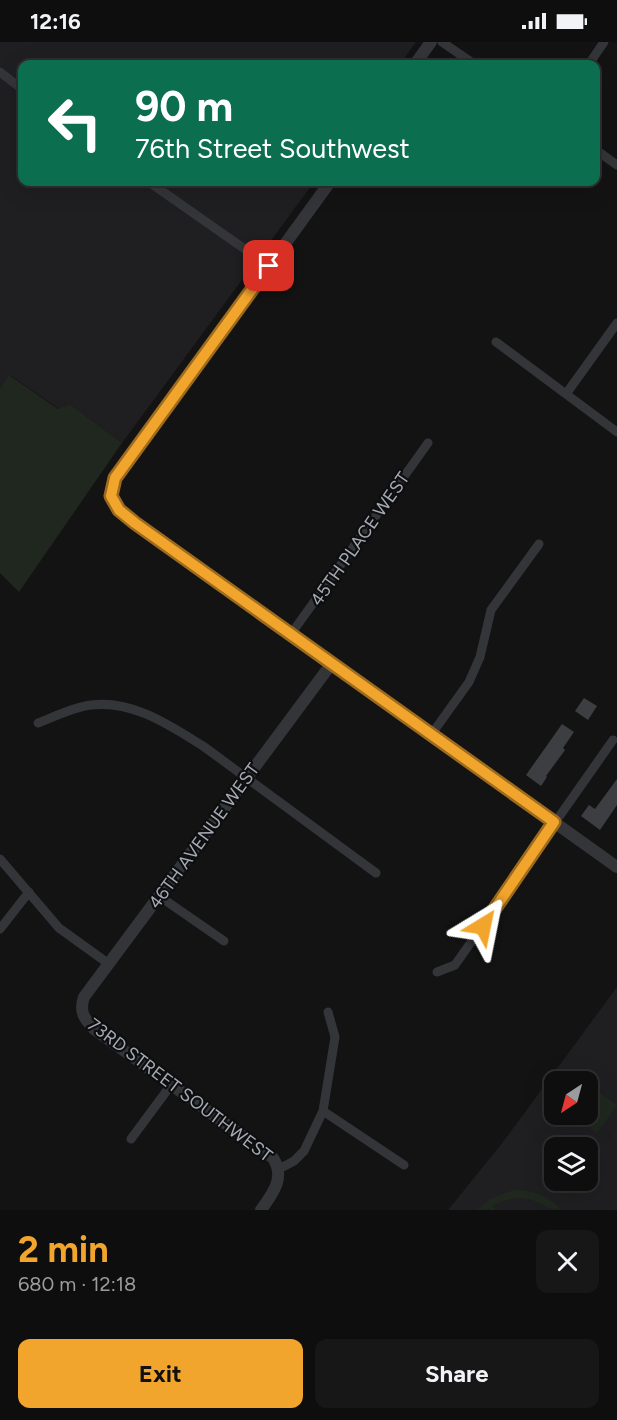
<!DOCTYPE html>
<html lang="en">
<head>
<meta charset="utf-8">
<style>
  body { margin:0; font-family:Figtree,sans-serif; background:#171718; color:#f1f3f6; height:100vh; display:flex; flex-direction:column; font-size:22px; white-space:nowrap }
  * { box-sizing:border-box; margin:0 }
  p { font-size:20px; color:#9b9c9e }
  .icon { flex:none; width:33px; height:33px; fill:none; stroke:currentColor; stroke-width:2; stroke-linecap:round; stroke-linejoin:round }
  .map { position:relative; height:1168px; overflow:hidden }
  .sheet { display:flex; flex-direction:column; background:#0e0e0f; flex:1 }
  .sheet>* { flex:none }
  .banner { position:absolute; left:18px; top:18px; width:582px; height:126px; border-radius:12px; box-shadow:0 6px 24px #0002,0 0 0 2px #2e2e2f; background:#0b6e4f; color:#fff; overflow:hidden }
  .needle { width:39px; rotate:216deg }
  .controls { position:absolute; left:544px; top:1029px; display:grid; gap:12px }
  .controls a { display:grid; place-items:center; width:54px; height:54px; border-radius:12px; background:#0e0e0f; box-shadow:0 6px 24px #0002,0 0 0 2px #2e2e2f; font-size:30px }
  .pin { position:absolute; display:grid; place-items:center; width:51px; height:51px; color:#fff; margin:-26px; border-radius:12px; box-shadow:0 3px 9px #0006 }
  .me { position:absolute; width:66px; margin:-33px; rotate:35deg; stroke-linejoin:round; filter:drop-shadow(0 0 4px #0008) }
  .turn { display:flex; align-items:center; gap:21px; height:126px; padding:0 18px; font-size:27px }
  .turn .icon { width:78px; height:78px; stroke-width:2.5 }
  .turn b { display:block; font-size:42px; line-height:51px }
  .round { display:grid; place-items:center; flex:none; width:63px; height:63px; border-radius:12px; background:#171718 }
  .overview { display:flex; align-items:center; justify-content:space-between; height:102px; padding:0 18px }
  h1 { font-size:36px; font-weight:700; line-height:45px; color:#f2a52d }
  .action { display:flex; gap:12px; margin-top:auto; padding:12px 18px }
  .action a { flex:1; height:69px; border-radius:12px; background:#f2a52d; color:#111; font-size:24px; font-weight:700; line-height:69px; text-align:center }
  .action a+a { background:#171718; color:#f1f3f6 }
  .status { display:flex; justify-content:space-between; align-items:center; height:42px; padding:0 30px; background:#0e0e0f; direction:ltr }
  .status svg { height:16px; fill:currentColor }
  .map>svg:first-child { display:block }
  .built { fill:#1f1f21; fill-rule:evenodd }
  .green { fill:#1f271f }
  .building { fill:#3d3e41 }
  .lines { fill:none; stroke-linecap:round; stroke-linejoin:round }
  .minor { stroke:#343539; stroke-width:9 }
  .tertiary { stroke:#343539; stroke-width:12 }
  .route-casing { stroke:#9d6b1d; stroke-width:15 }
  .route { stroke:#f2a52d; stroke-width:10 }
  .labels { text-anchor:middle; stroke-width:4.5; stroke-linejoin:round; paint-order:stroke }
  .street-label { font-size:18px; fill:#a4aab5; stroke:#0e0e0f }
</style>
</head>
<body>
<div class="status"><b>12:16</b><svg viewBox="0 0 49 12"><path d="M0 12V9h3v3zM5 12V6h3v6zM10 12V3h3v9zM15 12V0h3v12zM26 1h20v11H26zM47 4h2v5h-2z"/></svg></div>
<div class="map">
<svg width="617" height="1168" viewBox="0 0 617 1168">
  <rect width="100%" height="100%" fill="#131314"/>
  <!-- built -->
  <path class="built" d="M0,0H416L400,22H22V140H314L122,401L70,362L59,367L10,333L0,346Z
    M617,945V1168H448L503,1100ZM555,1040H588V1072H555ZM555,1106H588V1138H555Z"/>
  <!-- green -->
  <path class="green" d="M9,333L58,367L70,362L122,401L19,550L0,531V346Z
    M590,1044L617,1063L597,1091L572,1073L588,1072Z
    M513,1148C532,1147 549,1154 561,1168C551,1168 547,1165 539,1161C522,1153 508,1156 492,1164L496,1168H490L491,1165L488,1168H477L490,1157Z"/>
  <!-- building -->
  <path class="building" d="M584,656L597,664L588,678L575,669Z
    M562,682L574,690L563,706L565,708L546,734L547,735L541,744L526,733Z
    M617,737V763L600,788L581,774L589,763L595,767Z"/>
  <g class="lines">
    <!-- minor -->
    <path class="minor" d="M442,0L474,22
      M589,22L604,0
      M0,30L22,47
      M596,108L617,123
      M149,140L269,224
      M496,300L617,390
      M566,352L617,281
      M291,592L428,401
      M38,681C54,675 73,665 91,663C133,658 169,683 203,704L376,831
      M431,693L469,640L480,615L491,568L539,502
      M0,817L59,886L109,922
      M159,854L224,899
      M0,887L29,850
      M437,930L455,923L613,698
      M323,1069L404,1123
      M131,1097L171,1043
      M279,1127L294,1119L304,1109L323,1069L335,995L328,970"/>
    <!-- tertiary -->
    <path class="tertiary" d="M415,22L431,0
      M330,140L115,436C105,460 117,466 135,481L617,825
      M261,1168C272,1152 286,1136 273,1116L94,987C84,977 79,969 84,955L332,621"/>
  </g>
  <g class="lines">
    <!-- route casing -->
    <g class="route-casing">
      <path id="route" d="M269,224L115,436L111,454L119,468L135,481L554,780L483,884"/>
    </g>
    <!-- route -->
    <use href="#route" class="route"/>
  </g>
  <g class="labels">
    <!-- street labels -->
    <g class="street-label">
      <text transform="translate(360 497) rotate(-55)" y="6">45TH PLACE WEST</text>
      <text transform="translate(204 794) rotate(-54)" y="6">46TH AVENUE WEST</text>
      <text transform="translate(180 1048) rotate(37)" y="6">73RD STREET SOUTHWEST</text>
    </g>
  </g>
</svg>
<div class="controls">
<a><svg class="needle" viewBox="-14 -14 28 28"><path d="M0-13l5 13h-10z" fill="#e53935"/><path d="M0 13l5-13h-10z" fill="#9b9c9e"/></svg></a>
<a><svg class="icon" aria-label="layers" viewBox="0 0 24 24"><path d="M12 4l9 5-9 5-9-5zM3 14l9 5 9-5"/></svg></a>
</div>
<div class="pin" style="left:269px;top:224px;background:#d93025"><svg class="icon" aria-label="arrive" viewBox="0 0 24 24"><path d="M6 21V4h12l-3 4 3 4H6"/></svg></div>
<svg class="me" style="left:483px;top:884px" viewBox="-20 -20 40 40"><path d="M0-17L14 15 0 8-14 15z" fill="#f2a52d" stroke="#fff" stroke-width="4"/></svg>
<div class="banner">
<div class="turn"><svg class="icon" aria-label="left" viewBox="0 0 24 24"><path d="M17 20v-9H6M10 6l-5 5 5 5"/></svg><div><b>90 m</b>76th Street Southwest</div></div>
</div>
</div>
<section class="sheet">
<div class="overview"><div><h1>2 min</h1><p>680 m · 12:18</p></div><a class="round"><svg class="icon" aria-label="close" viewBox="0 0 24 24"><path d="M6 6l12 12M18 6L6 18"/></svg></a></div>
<div class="action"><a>Exit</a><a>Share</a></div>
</section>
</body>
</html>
